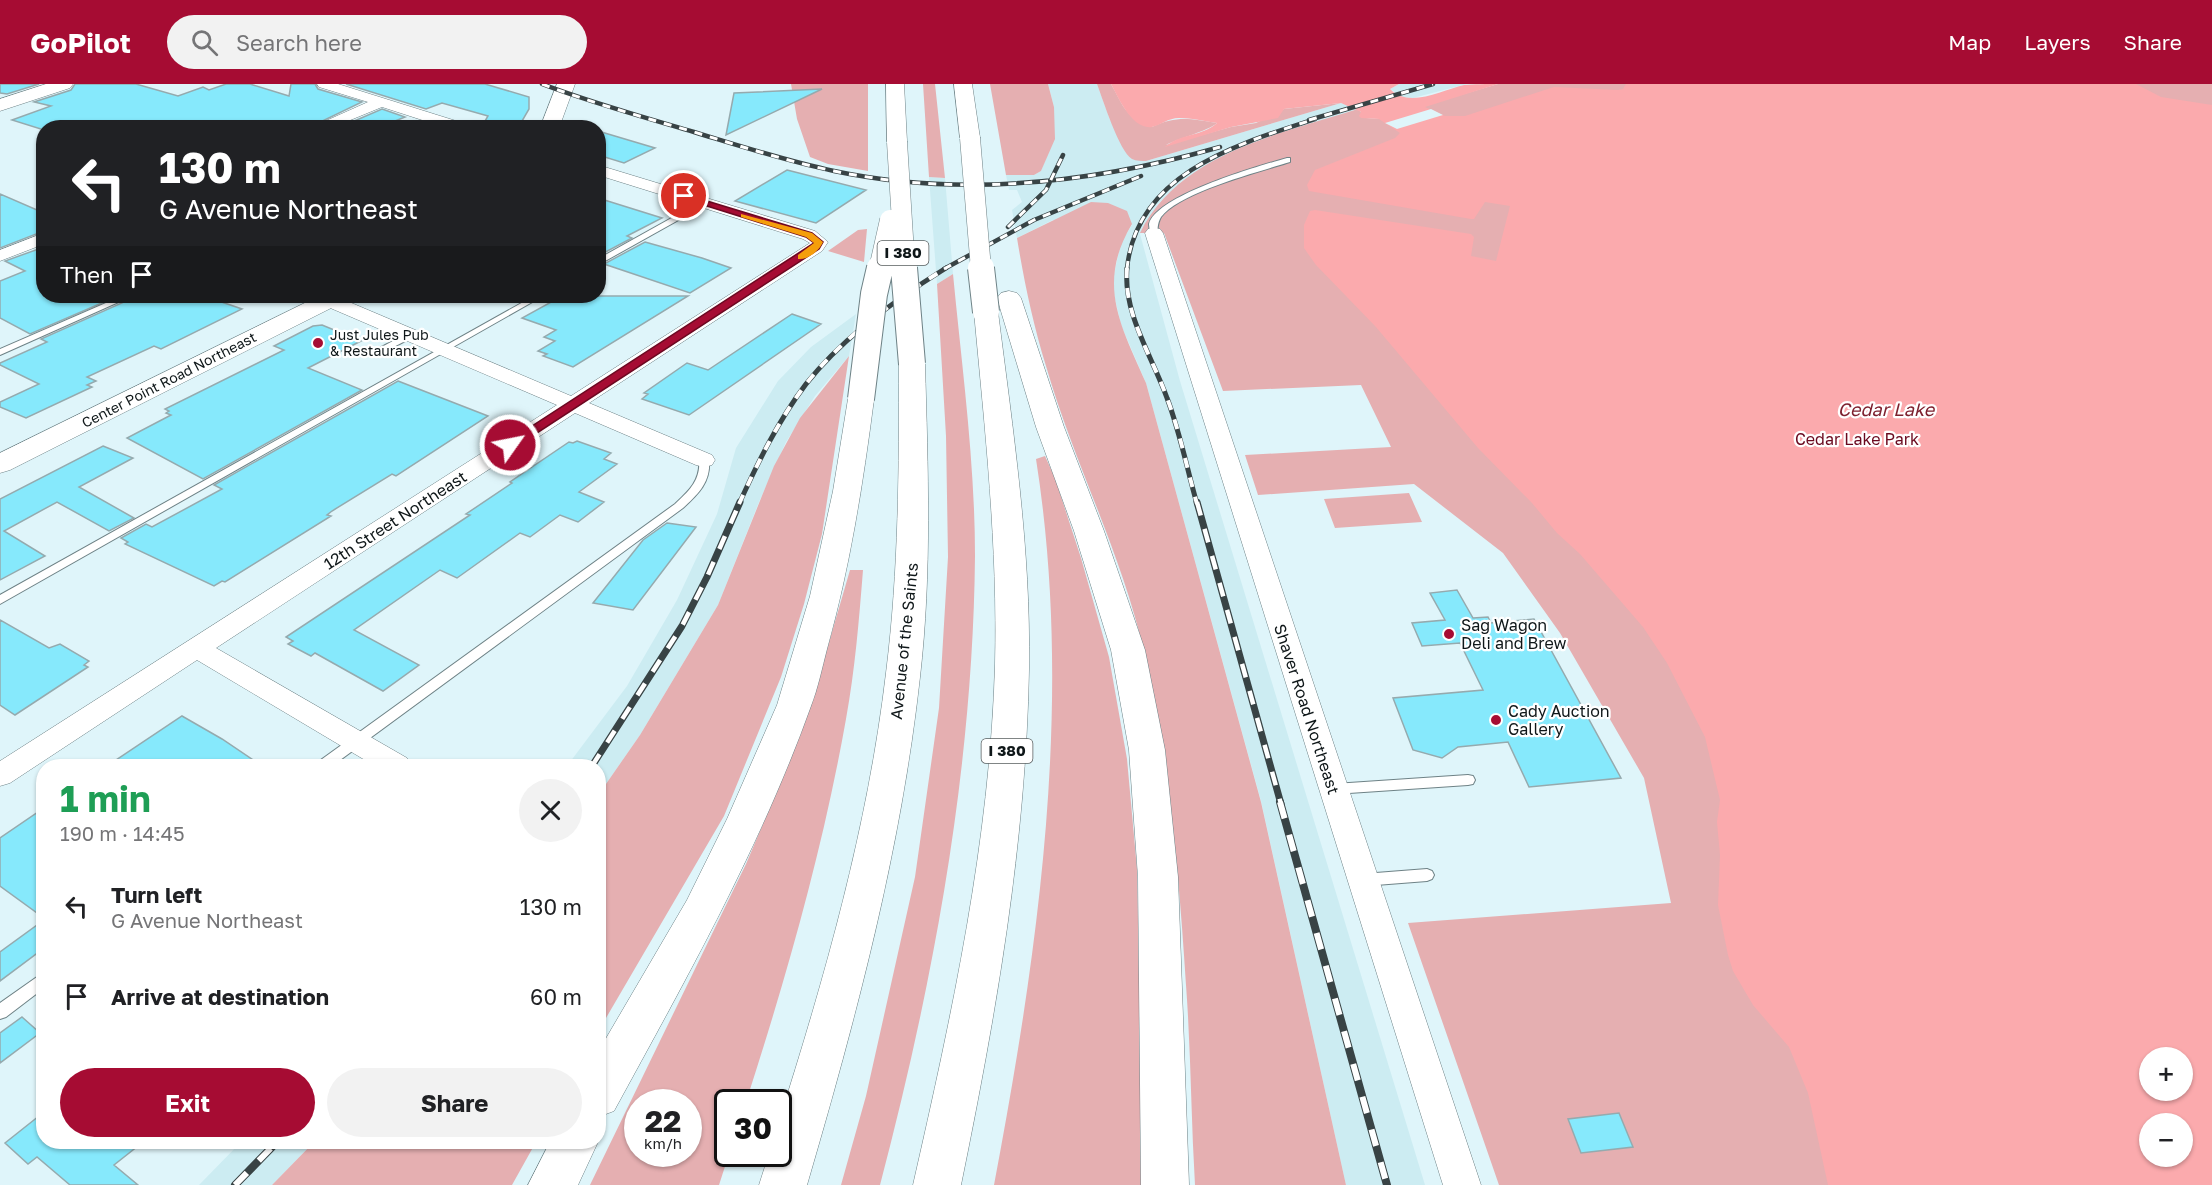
<!DOCTYPE html>
<html lang="en">
<head>
<meta charset="utf-8">
<style>
  body { margin:0; font-family:"Golos Text",sans-serif; background:#f2f2f2; color:#202124; height:100vh; display:flex; flex-direction:column; font-size:22px; white-space:nowrap }
  * { box-sizing:border-box; margin:0 }
  p { font-size:20px; color:#757577 }
  .icon { flex:none; width:33px; height:33px; fill:none; stroke:currentColor; stroke-width:2; stroke-linecap:round; stroke-linejoin:round }
  .map { position:relative; flex:1; overflow:hidden }
  .drawer { position:absolute; left:36px; top:675px; width:570px; height:390px; display:flex; flex-direction:column; background:#fff; border-radius:24px; box-shadow:0 2px 4px #0004 }
  .drawer>* { flex:none }
  .guide { position:absolute; left:36px; top:36px; width:570px; height:183px; border-radius:24px; box-shadow:0 2px 4px #0004; background:#202124; color:#fff; overflow:hidden }
  .buttons { position:absolute; left:2139px; top:963px; display:grid; gap:12px }
  .buttons a { display:grid; place-items:center; width:54px; height:54px; border-radius:50%; background:#fff; box-shadow:0 2px 4px #0004; font-size:30px }
  .speed { position:absolute; left:624px; top:1005px; display:flex; gap:12px; font-size:30px; font-weight:700; text-align:center }
  .speed>* { display:grid; place-content:center; width:78px; height:78px; border-radius:50%; background:#fff; box-shadow:0 2px 4px #0004; line-height:1 }
  .speed small { font-size:15px; font-weight:400 }
  .speed .limit { border:3px solid #111; border-radius:9px; background:#fff; color:#111 }
  .pin { position:absolute; display:grid; place-items:center; width:51px; height:51px; color:#fff; margin:-26px; border:3px solid #fff; border-radius:50%; box-shadow:0 2px 6px #0007 }
  .me { position:absolute; width:66px; margin:-33px; rotate:57deg; stroke-linejoin:round; filter:drop-shadow(0 0 4px #0008) }
  .turn { display:flex; align-items:center; gap:21px; height:126px; padding:0 24px; font-size:27px }
  .turn .icon { width:78px; height:78px; stroke-width:2.5 }
  .turn b { display:block; font-size:42px; line-height:51px }
  .then { display:flex; align-items:center; height:57px; padding:0 24px; background:#0003; gap:12px; font-size:22px }
  .round { display:grid; place-items:center; flex:none; width:63px; height:63px; border-radius:32px; background:#f2f2f2 }
  .overview { display:flex; align-items:center; justify-content:space-between; height:102px; padding:0 24px }
  h1 { font-size:36px; font-weight:700; line-height:45px; color:#1e9e55 }
  .primary-button { display:flex; gap:12px; margin-top:auto; padding:12px 24px }
  .primary-button a { flex:1; height:69px; border-radius:36px; background:#a60c33; color:#fff; font-size:24px; font-weight:700; line-height:69px; text-align:center }
  .primary-button a+a { background:#f2f2f2; color:#202124 }
  ul { padding:0; list-style:none }
  li { display:flex; align-items:center; gap:18px; height:90px; padding:0 24px }
  li div { flex:1 }
  li b { display:block; font-size:22px }
  li em { font-style:normal }
  header { display:flex; align-items:center; gap:36px; box-sizing:border-box; height:84px; padding:0 30px; background:#a60c33; color:#fff }
  header strong { font-size:28px }
  nav { display:flex; gap:33px; margin-inline-start:auto; font-size:21px }
  .search { width:420px; height:54px; background:#f2f2f2; display:flex; align-items:center; gap:15px; box-sizing:border-box; padding:0 21px; border-radius:33px; color:#757577; font-size:22px }
  .map>svg:first-child { display:block }
  .built { fill:#ccecf2 }
  .green { fill:#e5afb1; fill-rule:evenodd }
  .water { fill:#fbaaad; fill-rule:evenodd }
  .pier { fill:#dff5fa }
  .building { fill:#86e9fc; stroke:#95aaae; stroke-width:1.5 }
  .lines { fill:none; stroke-linecap:round; stroke-linejoin:round }
  .lane-casing { stroke:#6e8286; stroke-width:2 }
  .street-casing { stroke:#6e8286; stroke-width:1 }
  .secondary-casing { stroke:#6e8286; stroke-width:1 }
  .highway-casing { stroke:#6e8286; stroke-width:1 }
  .lane { fill:#fff; fill-rule:evenodd }
  .street { fill:#fff; fill-rule:evenodd }
  .secondary { fill:#fff; fill-rule:evenodd }
  .highway { fill:#fff; fill-rule:evenodd }
  .rail-far3-casing { stroke:#384345; stroke-width:4.5 }
  .rail-far2-casing { stroke:#384345; stroke-width:5 }
  .rail-far1-casing { stroke:#384345; stroke-width:7 }
  .rail-casing { stroke:#384345; stroke-width:8 }
  .rail-far3 { stroke:#fff; stroke-width:3; stroke-dasharray:8; stroke-linecap:butt }
  .rail-far2 { stroke:#fff; stroke-width:4; stroke-dasharray:10; stroke-linecap:butt }
  .rail-far1 { stroke:#fff; stroke-width:4.5; stroke-dasharray:14; stroke-linecap:butt }
  .rail { stroke:#fff; stroke-width:6; stroke-dasharray:17; stroke-linecap:butt }
  .highway-bridge-far1-casing { stroke:#6e8286; stroke-width:21; stroke-linecap:butt }
  .highway-bridge-casing { stroke:#6e8286; stroke-width:28; stroke-linecap:butt }
  .highway-bridge-far1 { stroke:#fff; stroke-width:20 }
  .highway-bridge { stroke:#fff; stroke-width:26 }
  .route { fill:#a60c33; stroke:#6c0821; stroke-width:1.5 }
  .slow { fill:#f59e0b }
  .poi-dot { fill:#a60c33; stroke:#fff; stroke-width:2 }
  .labels { text-anchor:middle; stroke-width:4.5; stroke-linejoin:round; paint-order:stroke }
  .far-poi-label { font-size:14px; fill:#0f1719; stroke:#fff; text-anchor:start }
  .far-street-label { font-size:14px; fill:#0f1719; stroke:#fff }
  .shield { fill:#fff; stroke:#575d5e; stroke-width:1.5 }
  .shield-label { font-size:15px; font-weight:bold; fill:#0f1719 }
  .park-label { font-size:16px; fill:#6a091f; stroke:#fff }
  .street-label { font-size:16px; fill:#0f1719; stroke:#fff }
  .poi-label { font-size:16px; fill:#0f1719; stroke:#fff; text-anchor:start }
  .water-label { font-size:18px; font-style:italic; fill:#7e212f; stroke:#fff }
</style>
</head>
<body>
<header>
<strong>GoPilot</strong>
<div class="search"><svg class="icon" aria-label="search" viewBox="0 0 24 24"><circle cx="10" cy="10" r="6"/><path d="M15 15l6 6"/></svg>Search here</div>
<nav><a>Map</a><a>Layers</a><a>Share</a></nav>
</header>
<div class="map">
<svg width="2212" height="1101" viewBox="0 0 2212 1101">
  <rect width="100%" height="100%" fill="#dff5fa"/>
  <!-- built -->
  <path class="built" d="M1048,0H1097L1110,36L1146,77L1341,19L1358,25L1263,56L1214,77L1182,97L1158,120L1140,150L1180,297L1425,1101H1346L1261,717L1146,299L1121,241L1113,206V195L1121,158L1132,141L1053,136L1017,154L1012,126L1022,118L1017,106H1009L1006,91H1034L1041,87L1047,72L1054,23Z
    M1399,0H1467L1413,14L1402,13L1390,5Z
    M929,93L945,94L953,190L937,200Z
    M856,230L849,272L815,312L786,358L759,418L718,521L640,651L599,710L598,682H567L627,602L677,516L717,430L736,364L778,297L811,263Z
    M241,1058H314L272,1101H199Z"/>
  <!-- green -->
  <path class="green" d="M791,0H868V87L828,80L810,73L797,35Z
    M923,0H935L945,94L929,93Z
    M990,0H1048L1054,23L1055,55L1041,87L1034,91H1006Z
    M1097,0H1111C1125,25 1124,31 1152,43C1177,31 1191,35 1217,39C1206,48 1181,53 1166,61L1231,43L1256,39L1284,25L1341,19L1146,77C1142,77 1136,77 1132,75C1119,67 1103,16 1097,0Z
    M1498,0H2212V1101H1499L1408,839L1671,819L1644,694L1560,549L1503,469L1414,400L1258,411L1245,371L1391,363L1361,301L1223,307L1164,149H1140C1179,69 1280,50 1358,25L1366,34L1379,35ZM2150,974H2182V1006H2150ZM2150,1040H2182V1072H2150Z
    M1091,118L1108,119L1127,127L1132,140C1096,200 1121,242 1146,299L1261,718L1346,1101H1195C1191,1035 1191,968 1186,901C1179,790 1169,677 1144,568C1122,470 1074,379 1046,282C1033,240 1024,197 1017,154Z
    M867,145L864,178L828,167L858,146Z
    M953,190C962,284 975,378 975,472C973,684 934,896 880,1101H841L866,1012L915,793L939,624L948,473L946,352L937,200Z
    M849,272L822,450L804,520L781,593L724,732L599,946V710L640,651L718,521L774,382L800,334Z
    M1045,372L1055,394L1081,474L1109,573L1127,675L1137,785L1143,1101H994C1039,863 1074,616 1036,375Z
    M1409,409L1422,438L1335,444L1324,415Z
    M850,486H863C859,536 855,586 846,635C823,765 786,894 746,1018H728L729,1070L719,1101H590L746,780L791,674L816,603ZM638,1018H688V1070H638Z
    M314,1058H536L512,1101H272Z"/>
  <!-- water -->
  <path class="water" d="M1111,0H1399L1390,5C1409,25 1442,6 1464,1C1474,0 1487,0 1498,0L1425,23L1445,32H1465L1554,3L1618,6L1623,5L1626,0H2136L2161,13L2212,21V1101H1828L1808,1009L1789,963L1753,921L1733,887L1728,871L1718,821L1720,771L1717,738L1720,716L1705,653L1667,579L1643,543L1580,470L1557,449L1532,419L1478,364L1376,243L1316,181L1304,164V141L1310,127L1315,126L1471,150L1474,153L1471,172L1496,177L1510,122L1485,118L1474,135H1471L1309,107L1307,101L1315,86L1395,54L1400,49L1379,35L1361,34L1359,32L1361,28L1341,19L1284,25L1278,34L1231,43L1165,63C1179,50 1203,52 1217,39C1204,37 1191,34 1179,34C1168,34 1161,41 1152,43C1132,46 1118,13 1111,0ZM2150,974H2182V1006H2150ZM2150,1040H2182V1072H2150Z"/>
  <!-- pier -->
  <path class="pier" d="M1431,25L1443,31L1397,45L1385,39Z"/>
  <!-- building -->
  <path class="building" d="M0,0H39L7,10L0,9Z
    M75,0H136L178,12L203,3L209,6L226,0H250L289,12L291,0H315L318,5L362,18L308,44H44V46L12,36L51,22L34,18L71,6Z
    M346,0H485L529,13V25L518,44H481L488,32L442,19L426,25Z
    M822,5L726,51L734,9Z
    M382,25L405,33L378,44H338Z
    M598,47L655,64L624,79L598,71Z
    M787,86L866,106L816,139L735,117Z
    M0,110L44,129V147L0,164Z
    M598,114L662,134L627,152L632,154L598,172Z
    M645,158L702,174L731,184L690,209L604,180Z
    M44,163V212H118L30,250L0,234V197L25,187L5,177Z
    M134,212H204L242,225L161,265L154,262L87,293L96,297L87,301L92,303L26,334L0,323V318L39,300L0,281V279L47,258L41,255L133,214Z
    M562,212H688L573,283L543,272L547,270L538,267L555,257L544,253L556,246L522,234Z
    M792,230L821,240L689,331L642,315L648,310L644,309L687,279L708,286Z
    M322,241L361,257L308,284L362,306L203,395L127,354L171,331L166,329L169,327L165,325L284,266L274,262L313,242Z
    M398,297L488,332L396,392L392,390L332,427L327,431L331,432L225,498L222,497L214,502L125,460L128,458L121,454L146,440L152,443L222,405L214,401Z
    M577,357L611,369L604,375L617,380L579,408L604,418L578,438L560,431L530,453L520,449L457,494L440,486L354,546L419,581L383,607L315,569L311,572L288,560L293,557L286,553L470,431L466,430L512,399L510,398L569,358L573,359Z
    M103,362L133,374L79,403L134,434L109,447L57,418L4,447L45,472L0,496V415Z
    M667,439L696,443L633,526L593,519L643,456Z
    M1457,506L1473,534L1488,533L1491,539L1534,535L1621,694L1529,703L1508,658L1458,663L1442,674L1413,666L1393,614L1483,606L1460,559L1422,562L1412,539L1445,536L1430,509Z
    M0,536L49,564L60,560L89,577L84,581L88,583L15,631L0,621Z
    M182,632L222,655L262,682H107Z
    M44,724V834L0,802V754Z
    M44,836V864L0,897V868Z
    M22,933L40,949L0,979V949Z
    M44,1028V1058H143L114,1081L138,1101H70L37,1073L28,1080L5,1059Z
    M1619,1029L1633,1063L1581,1069L1568,1035Z"/>
  <g class="lines">
    <!-- lane casing -->
    <g class="lane-casing">
      <path id="lane" d="M1287,74H1290V78C1258,88 1180,108 1161,133C1157,140 1158,144 1157,151L1150,149C1150,148 1149,141 1149,140C1157,111 1259,82 1287,74Z
        M702,117L709,119L598,181V175Z
        M122,212H132L0,271V265Z
        M534,212H543L0,520V511Z
        M410,248L413,249V253L382,269L379,270L374,267Z
        M704,373L709,376C711,398 698,410 683,424L332,682H317L318,678L675,420C689,407 701,396 699,376Z
        M1468,691L1473,692L1475,696L1473,700L1468,701L1334,710L1329,709L1327,705L1329,701L1334,700Z
        M1427,785L1432,787L1434,791L1432,795L1427,797L1363,802L1358,800L1356,796L1358,792L1363,790Z
        M44,888V904L6,933L0,935V919Z"/>
    </g>
    <!-- street casing -->
    <g class="street-casing">
      <path id="street" d="M317,0H338L469,41L471,44H447L382,23L331,44H310L368,18L319,3Z
        M598,81L815,147L828,158L822,167L589,319L712,371L715,376L712,381L704,383L696,381L575,329L216,564L407,674L411,682H375L197,576L10,699L0,702V677L557,321L321,220L319,216L321,212H335L571,312L810,159L803,155L598,91Z
        M1154,144L1160,145L1163,149L1481,1101H1443L1145,149L1148,145Z
        M44,149V160L0,177V166Z"/>
    </g>
    <!-- secondary casing -->
    <g class="secondary-casing">
      <path id="secondary" d="M46,0H73L70,4L0,27V15Z
        M557,0H575L559,44H540Z
        M319,212H349L345,217L10,386L0,389V369Z"/>
    </g>
    <!-- highway casing -->
    <g class="highway-casing">
      <path id="highway" d="M886,0H904L907,58L904,62H890L887,58Z
        M954,0H972L980,54L977,58H963L960,54Z
        M1009,207L1017,209L1021,214L1064,343L1104,447L1145,566L1165,666L1178,793L1189,1101H1141L1138,793L1129,666L1111,566L1074,447L1036,343L997,214L1001,209Z
        M986,221L995,223L998,228C1013,347 1031,465 1029,585C1026,759 996,930 961,1101H913C952,930 990,757 995,581C998,463 985,346 974,228L977,223Z
        M912,272L921,275L925,280C928,384 932,489 920,593C901,766 856,934 807,1101H759L769,1070H778V1040C825,893 868,742 886,589C899,486 899,383 899,280L903,275Z
        M861,307L870,309L874,315C863,400 850,483 827,565C822,584 818,604 811,622C760,764 686,895 614,1027L598,1033V968L687,816L727,735L777,621L810,512L833,407L848,315L852,309Z
        M550,1058H598L578,1101H528Z"/>
    </g>
    <!-- lane -->
    <use href="#lane" class="lane"/>
    <!-- street -->
    <use href="#street" class="street"/>
    <!-- secondary -->
    <use href="#secondary" class="secondary"/>
    <!-- highway -->
    <use href="#highway" class="highway"/>
    <!-- rail-far3 casing -->
    <g class="rail-far3-casing">
      <path id="rail-far3" d="M542,0C592,19 643,33 694,48C740,62 786,77 834,87C963,114 1094,99 1220,63
        M1309,36L1433,0
        M1008,143L1046,106L1063,71
        M944,185L1034,136L1141,92
        M1127,185C1136,89 1238,60 1315,35"/>
    </g>
    <!-- rail-far2 casing -->
    <g class="rail-far2-casing">
      <path id="rail-far2" d="M1127,184C1123,230 1152,272 1167,314C1180,348 1187,385 1197,420
        M739,420C758,378 778,337 806,300C843,253 896,215 946,184"/>
    </g>
    <!-- rail-far1 casing -->
    <g class="rail-far1-casing">
      <path id="rail-far1" d="M1197,418L1281,720
        M592,682L682,542L707,493L740,418"/>
    </g>
    <!-- rail casing -->
    <g class="rail-casing">
      <path id="rail" d="M1280,718L1387,1101
        M235,1101L277,1058"/>
    </g>
    <!-- rail-far3 -->
    <use href="#rail-far3" class="rail-far3"/>
    <!-- rail-far2 -->
    <use href="#rail-far2" class="rail-far2"/>
    <!-- rail-far1 -->
    <use href="#rail-far1" class="rail-far1"/>
    <!-- rail -->
    <use href="#rail" class="rail"/>
    <!-- highway-bridge-far1 casing -->
    <g class="highway-bridge-far1-casing">
      <path id="highway-bridge-far1" d="M970,54L981,185
        M897,58L905,185
        M879,185L890,136"/>
    </g>
    <!-- highway-bridge casing -->
    <g class="highway-bridge-casing">
      <path id="highway-bridge" d="M904,184L912,280
        M981,184L986,228
        M861,315L874,210L880,184"/>
    </g>
    <!-- highway-bridge-far1 -->
    <use href="#highway-bridge-far1" class="highway-bridge-far1"/>
    <!-- highway-bridge -->
    <use href="#highway-bridge" class="highway-bridge"/>
  </g>
  <!-- route -->
  <path class="route" d="M684,110L812,149L823,158L819,165L514,364H506V359L814,159L806,153L681,114L680,112Z"/>
  <!-- slow -->
  <path class="slow" d="M741,130L812,149L823,158C819,167 808,176 798,175V171L814,159L806,153L741,133Z"/>
  <!-- markers -->
  <g class="poi-dot">
    <circle cx="318" cy="259" r="6"/>
    <circle cx="1449" cy="550" r="6"/>
    <circle cx="1496" cy="636" r="6"/>
  </g>
  <g class="labels">
    <!-- far-poi labels -->
    <g class="far-poi-label">
      <text x="330" y="256">Just Jules Pub<tspan x="330" dy="16">&amp; Restaurant</tspan></text>
    </g>
    <!-- far-street labels -->
    <g class="far-street-label">
      <text transform="translate(169 296) rotate(-27)" y="5">Center Point Road Northeast</text>
    </g>
    <!-- shield labels -->
    <g class="shield">
      <rect x="877.5" y="157" width="51" height="24" rx="4.5"/>
      <rect x="981.5" y="655" width="51" height="24" rx="4.5"/>
    </g>
    <g class="shield-label">
      <text x="903" y="174">I 380</text>
      <text x="1007" y="672">I 380</text>
    </g>
    <!-- park labels -->
    <g class="park-label">
      <text x="1857" y="361">Cedar Lake Park</text>
    </g>
    <!-- street labels -->
    <g class="street-label">
      <text transform="translate(395 436) rotate(-33)" y="6">12th Street Northeast</text>
      <text transform="translate(904 557) rotate(-84)" y="6">Avenue of the Saints</text>
      <text transform="translate(1307 625) rotate(72)" y="6">Shaver Road Northeast</text>
    </g>
    <!-- poi labels -->
    <g class="poi-label">
      <text x="1461" y="547">Sag Wagon<tspan x="1461" dy="18">Deli and Brew</tspan></text>
      <text x="1508" y="633">Cady Auction<tspan x="1508" dy="18">Gallery</tspan></text>
    </g>
    <!-- water labels -->
    <g class="water-label">
      <text x="1886" y="332">Cedar Lake</text>
    </g>
  </g>
</svg>
<div class="buttons">
<a>+</a>
<a>−</a>
</div>
<div class="speed"><div>22<small>km/h</small></div><div class="limit">30</div></div>
<div class="pin" style="left:684px;top:112px;background:#d93025"><svg class="icon" aria-label="arrive" viewBox="0 0 24 24"><path d="M6 21V4h12l-3 4 3 4H6"/></svg></div>
<svg class="me" style="left:510px;top:361px" viewBox="-20 -20 40 40"><circle r="17" fill="#a60c33" stroke="#fff" stroke-width="3"/><path d="M0-11L8 9 0 5-8 9z" fill="#fff"/></svg>
<div class="guide">
<div class="turn"><svg class="icon" aria-label="left" viewBox="0 0 24 24"><path d="M17 20v-9H6M10 6l-5 5 5 5"/></svg><div><b>130 m</b>G Avenue Northeast</div></div>
<div class="then">Then<svg class="icon" aria-label="arrive" viewBox="0 0 24 24"><path d="M6 21V4h12l-3 4 3 4H6"/></svg></div>
</div>
<section class="drawer">
<div class="overview"><div><h1>1 min</h1><p>190 m · 14:45</p></div><a class="round"><svg class="icon" aria-label="close" viewBox="0 0 24 24"><path d="M6 6l12 12M18 6L6 18"/></svg></a></div>
<ul>
<li><svg class="icon" aria-label="left" viewBox="0 0 24 24"><path d="M17 20v-9H6M10 6l-5 5 5 5"/></svg><div><b>Turn left</b><p>G Avenue Northeast</p></div><em>130 m</em></li>
<li><svg class="icon" aria-label="arrive" viewBox="0 0 24 24"><path d="M6 21V4h12l-3 4 3 4H6"/></svg><div><b>Arrive at destination</b></div><em>60 m</em></li>
</ul>
<div class="primary-button"><a>Exit</a><a>Share</a></div>
</section>
</div>
</body>
</html>
